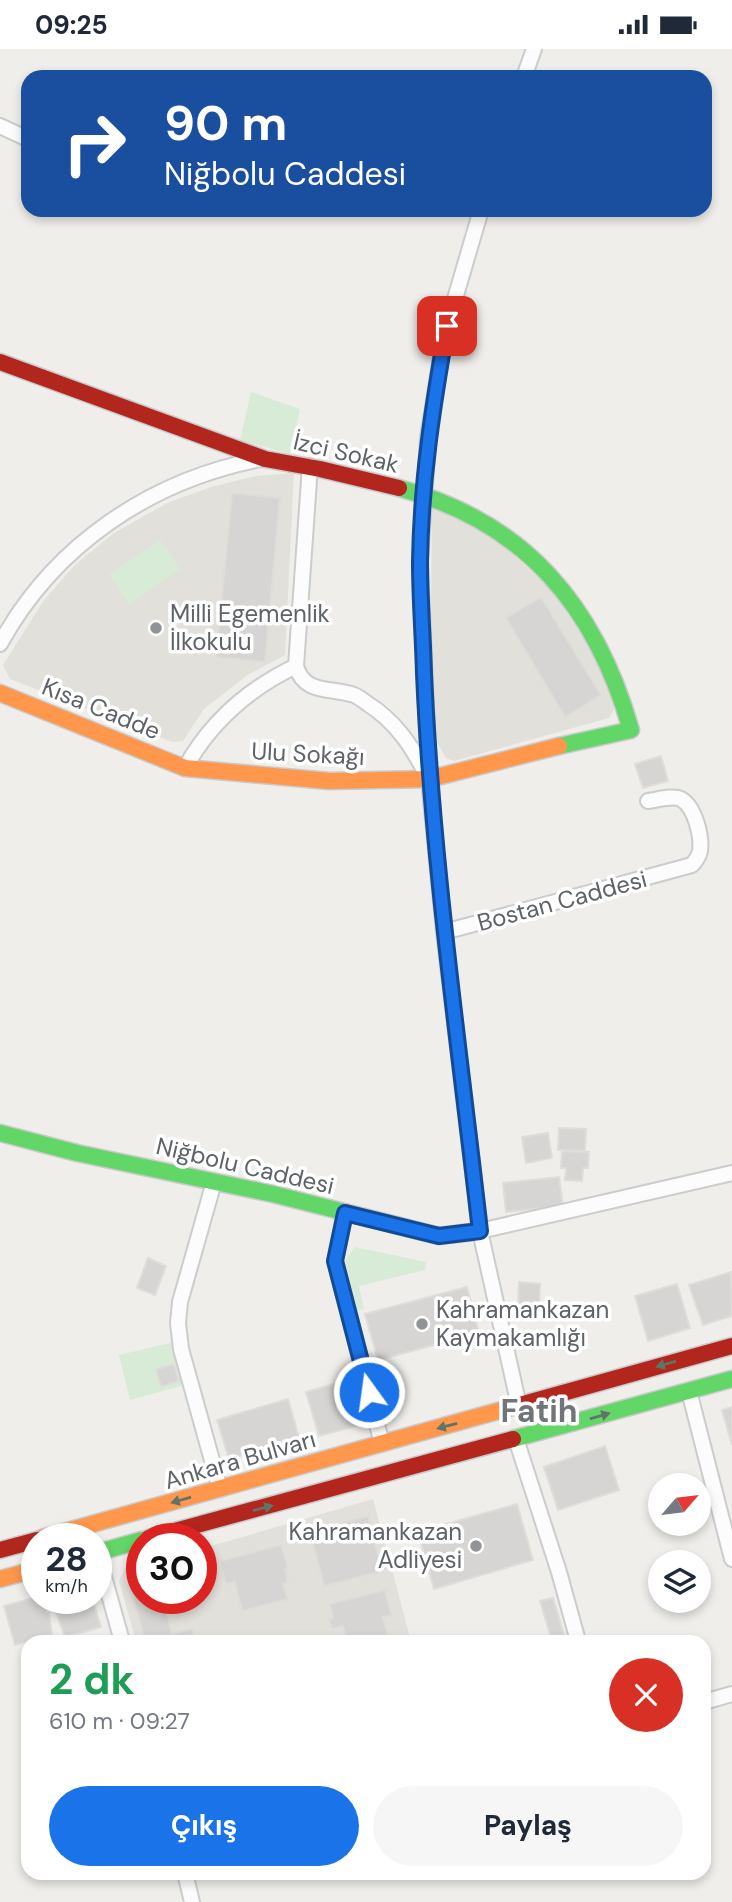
<!DOCTYPE html>
<html lang="tr">
<head>
<meta charset="utf-8">
<style>
  body { margin:0; font-family:"DM Sans",sans-serif; background:#f6f6f7; color:#1f2937; height:100vh; display:flex; flex-direction:column; font-size:26px; white-space:nowrap }
  * { box-sizing:border-box; margin:0 }
  p { font-size:23px; color:#747a83 }
  .icon { flex:none; width:38px; height:38px; fill:none; stroke:currentColor; stroke-width:2; stroke-linecap:round; stroke-linejoin:round }
  .map { position:relative; flex:1; overflow:hidden }
  .sheet { position:absolute; left:21px; top:1586px; width:690px; height:245px; display:flex; flex-direction:column; background:#fff; border-radius:21px; box-shadow:0 4px 10px #0003 }
  .sheet>* { flex:none }
  .top-card { position:absolute; left:21px; top:21px; width:691px; height:147px; border-radius:21px; box-shadow:0 4px 10px #0003; background:#1a4fa0; color:#fff; overflow:hidden }
  .needle { width:46px; rotate:62deg }
  .tools { position:absolute; left:648px; top:1424px; display:grid; gap:14px }
  .tools a { display:grid; place-items:center; width:63px; height:63px; border-radius:50%; background:#fff; box-shadow:0 4px 10px #0003; font-size:35px }
  .speed { position:absolute; left:21px; top:1474px; display:flex; gap:14px; font-size:35px; font-weight:700; text-align:center }
  .speed>* { display:grid; place-content:center; width:91px; height:91px; border-radius:50%; background:#fff; box-shadow:0 4px 10px #0003; line-height:1 }
  .speed small { font-size:18px; font-weight:400 }
  .speed .limit { border:10px solid #d22; background:#fff; color:#111 }
  .pin { position:absolute; display:grid; place-items:center; width:60px; height:60px; color:#fff; margin:-30px; border-radius:14px; box-shadow:0 4px 10px #0006 }
  .me { position:absolute; width:77px; margin:-38px; rotate:346deg; stroke-linejoin:round; filter:drop-shadow(0 0 5px #0008) }
  .turn { display:flex; align-items:center; gap:24px; height:147px; padding:0 28px; font-size:32px }
  .turn .icon { width:91px; height:91px; stroke-width:2.5 }
  .turn b { display:block; font-size:49px; line-height:60px }
  .round { display:grid; place-items:center; flex:none; width:74px; height:74px; border-radius:37px; background:#f6f6f7 }
  .summary { display:flex; align-items:center; justify-content:space-between; height:119px; padding:0 28px }
  h1 { font-size:42px; font-weight:700; line-height:52px; color:#1e9e55 }
  .cta { display:flex; gap:14px; margin-top:auto; padding:14px 28px }
  .cta a { flex:1; height:80px; border-radius:42px; background:#1a73e8; color:#fff; font-size:28px; font-weight:700; line-height:80px; text-align:center }
  .cta a+a { background:#f6f6f7; color:#1f2937 }
  .status { display:flex; justify-content:space-between; align-items:center; height:49px; padding:0 35px; background:#fff; direction:ltr }
  .status svg { height:19px; fill:currentColor }
  .map>svg:first-child { display:block }
  .education { fill:#e2e0da }
  .green { fill:#d8ebd6 }
  .building { fill:#d6d5d3; stroke:#deddd9; stroke-width:2 }
  .lines { fill:none; stroke-linecap:round; stroke-linejoin:round }
  .street-casing { stroke:#cbcccc; stroke-width:18 }
  .fast-casing { stroke:#cacacb; stroke-width:19 }
  .slow-casing { stroke:#cacacb; stroke-width:19 }
  .jam-casing { stroke:#cacacb; stroke-width:19 }
  .street { stroke:#fdfcfc; stroke-width:14 }
  .fast { stroke:#63d668; stroke-width:16 }
  .slow { stroke:#ff974d; stroke-width:16 }
  .jam { stroke:#b3261e; stroke-width:16 }
  .oneway { fill:#607468 }
  .route-casing { stroke:#114b97; stroke-width:18 }
  .route { stroke:#1a73e8; stroke-width:12 }
  .poi-dot { fill:#919496; stroke:#fff; stroke-width:2.5 }
  .labels { text-anchor:middle; stroke-width:7; stroke-linejoin:round; paint-order:stroke }
  .street-label { font-size:24px; fill:#5f6368; stroke:#fff }
  .poi-label { font-size:24px; fill:#5f6368; stroke:#fff; text-anchor:start }
  .district-label { font-size:32px; font-weight:bold; fill:#70757a; stroke:#fff }
</style>
</head>
<body>
<div class="status"><b>09:25</b><svg viewBox="0 0 49 12"><path d="M0 12V9h3v3zM5 12V6h3v6zM10 12V3h3v9zM15 12V0h3v12zM26 1h20v11H26zM47 4h2v5h-2z"/></svg></div>
<div class="map">
<svg width="732" height="1853" viewBox="0 0 732 1853">
  <rect width="100%" height="100%" fill="#efeeea"/>
  <!-- education -->
  <path class="education" d="M294,424L285,606L246,627L204,660L183,692L172,693L10,630L3,616L44,551L76,515L114,484L167,454L211,438L255,427Z
    M442,456L482,478L550,539L587,594L606,634L614,661L609,669L454,712L446,709L430,681L432,461Z
    M373,1450L411,1592H136L119,1532L125,1519L142,1515V1549H201V1500Z"/>
  <!-- green -->
  <path class="green" d="M251,343L300,360L290,405L240,391Z
    M160,491L180,520L129,555L109,526Z
    M355,1198L426,1213L425,1221L359,1237L364,1260L355,1262L343,1214Z
    M174,1293L185,1336L130,1351L119,1306Z"/>
  <!-- building -->
  <path class="building" d="M232,444L280,449L265,613L216,608Z
    M541,548L601,646L565,668L506,569Z
    M661,707L668,732L643,739L635,715Z
    M559,1079L586,1080L585,1102L558,1101Z
    M548,1084L552,1109L526,1114L522,1088Z
    M562,1102L589,1103L588,1119H583L582,1132L565,1131L566,1119H561Z
    M559,1128L563,1157L506,1163L503,1134Z
    M148,1209L166,1217L155,1246L137,1239Z
    M731,1223L732,1267L703,1276L689,1236Z
    M519,1233L540,1235L539,1257L518,1256Z
    M677,1235L690,1279L648,1292L635,1247Z
    M467,1238L479,1284L378,1311L365,1265Z
    M174,1315L179,1332L161,1338L156,1321Z
    M348,1331L360,1376L319,1387L306,1343Z
    M288,1350L299,1389L229,1410L217,1371Z
    M732,1358V1396L722,1361Z
    M605,1397L619,1441L558,1461L544,1418Z
    M517,1455L533,1511L434,1540L418,1483Z
    M368,1467L382,1522L324,1537L310,1482Z
    M281,1496L288,1519L285,1520L288,1534L283,1535L287,1550L242,1562L235,1533L226,1535L220,1512Z
    M142,1531V1549H163L172,1585L192,1579L196,1592H145L129,1534Z
    M385,1541L391,1566L383,1568L389,1592H347L343,1577L332,1580L329,1570L333,1569L330,1555Z
    M37,1548L42,1549L47,1564H49L52,1585L15,1596L4,1557Z
    M54,1549H92L101,1578L65,1588L53,1555H56Z
    M553,1549L566,1592H552L540,1552Z"/>
  <g class="lines">
    <!-- street casing -->
    <g class="street-casing">
      <path id="street" d="M524,28L534,0
        M0,77L28,90
        M481,161L447,277L441,308L428,389L420,513L429,730L444,883L480,1182L519,1357
        M310,417L296,617C304,646 332,638 354,646C359,648 364,652 368,655C395,672 412,697 426,725
        M0,595C54,496 151,431 261,410
        M185,719C211,672 248,640 296,617
        M444,883L692,816C696,811 699,808 700,802C702,787 695,758 681,750C673,746 657,751 648,752
        M214,1133L180,1253L178,1274L181,1300L220,1440
        M345,1164L335,1212L382,1395
        M480,1182L732,1124
        M689,1342L732,1510
        M516,1390L559,1523L578,1592
        M97,1503L122,1592
        M704,1653L732,1645
        M185,1824L192,1853"/>
    </g>
    <!-- fast casing -->
    <g class="fast-casing">
      <path id="fast" d="M399,439C526,473 596,558 631,681L559,697
        M0,1084L77,1104L273,1145L439,1187L480,1182
        M513,1390L732,1330
        M96,1504L142,1491"/>
    </g>
    <!-- slow casing -->
    <g class="slow-casing">
      <path id="slow" d="M0,644L185,719L329,732L429,730L559,697
        M42,1489L516,1357
        M0,1530L37,1520"/>
    </g>
    <!-- jam casing -->
    <g class="jam-casing">
      <path id="jam" d="M0,313L265,410L320,420L399,439
        M516,1357L732,1297
        M149,1489L513,1390
        M0,1501L37,1491"/>
    </g>
    <!-- street -->
    <use href="#street" class="street"/>
    <!-- fast -->
    <use href="#fast" class="fast"/>
    <!-- slow -->
    <use href="#slow" class="slow"/>
    <!-- jam -->
    <use href="#jam" class="jam"/>
  </g>
  <!-- one-way arrows -->
  <defs><path id="oneway-solid" d="M-6-.8H1V-3.2L6.5 0L1 3.2V.8H-6Z" transform="scale(1.75)"/></defs>
  <g class="oneway">
    <use href="#oneway-solid" transform="translate(666 1315) rotate(164)"/>
    <use href="#oneway-solid" transform="translate(600 1367) rotate(-16)"/>
    <use href="#oneway-solid" transform="translate(447 1377) rotate(165)"/>
    <use href="#oneway-solid" transform="translate(181 1451) rotate(164)"/>
    <use href="#oneway-solid" transform="translate(263 1459) rotate(-15)"/>
  </g>
  <g class="lines">
    <!-- route casing -->
    <g class="route-casing">
      <path id="route" d="M369,1343L335,1212L345,1164L439,1187L480,1182C459,996 432,811 424,624C423,587 420,550 420,513C421,433 433,355 447,277"/>
    </g>
    <!-- route -->
    <use href="#route" class="route"/>
  </g>
  <!-- markers -->
  <g class="poi-dot">
    <circle cx="156" cy="579" r="7"/>
    <circle cx="422" cy="1275" r="7"/>
    <circle cx="476" cy="1497" r="7"/>
  </g>
  <g class="labels">
    <!-- street labels -->
    <g class="street-label">
      <text transform="translate(346 404) rotate(13)" y="8">İzci Sokak</text>
      <text transform="translate(101 660) rotate(22)" y="8">Kısa Cadde</text>
      <text transform="translate(308 705) rotate(3)" y="8">Ulu Sokağı</text>
      <text transform="translate(562 852) rotate(-15)" y="8">Bostan Caddesi</text>
      <text transform="translate(245 1117) rotate(13)" y="8">Niğbolu Caddesi</text>
      <text transform="translate(240 1411) rotate(-16)" y="8">Ankara Bulvarı</text>
    </g>
    <!-- poi labels -->
    <g class="poi-label">
      <text x="170" y="573">Milli Egemenlik<tspan x="170" dy="28">İlkokulu</tspan></text>
      <text x="436" y="1269">Kahramankazan<tspan x="436" dy="28">Kaymakamlığı</tspan></text>
      <text x="462" y="1491" text-anchor="end">Kahramankazan<tspan x="462" dy="28">Adliyesi</tspan></text>
    </g>
    <!-- district labels -->
    <g class="district-label">
      <text x="539" y="1373">Fatih</text>
    </g>
  </g>
</svg>
<div class="tools">
<a><svg class="needle" viewBox="-14 -14 28 28"><path d="M0-13l5 13h-10z" fill="#e53935"/><path d="M0 13l5-13h-10z" fill="#747a83"/></svg></a>
<a><svg class="icon" aria-label="layers" viewBox="0 0 24 24"><path d="M12 4l9 5-9 5-9-5zM3 14l9 5 9-5"/></svg></a>
</div>
<div class="speed"><div>28<small>km/h</small></div><div class="limit">30</div></div>
<div class="pin" style="left:447px;top:277px;background:#d93025"><svg class="icon" aria-label="arrive" viewBox="0 0 24 24"><path d="M6 21V4h12l-3 4 3 4H6"/></svg></div>
<svg class="me" style="left:369px;top:1343px" viewBox="-20 -20 40 40"><circle r="17" fill="#1a73e8" stroke="#fff" stroke-width="3"/><path d="M0-11L8 9 0 5-8 9z" fill="#fff"/></svg>
<div class="top-card">
<div class="turn"><svg class="icon" aria-label="right" viewBox="0 0 24 24"><path d="M7 20v-9h11M14 6l5 5-5 5"/></svg><div><b>90 m</b>Niğbolu Caddesi</div></div>
</div>
<section class="sheet">
<div class="summary"><div><h1>2 dk</h1><p>610 m · 09:27</p></div><a class="round" style="background:#d93025;color:#fff"><svg class="icon" aria-label="close" viewBox="0 0 24 24"><path d="M6 6l12 12M18 6L6 18"/></svg></a></div>
<div class="cta"><a>Çıkış</a><a>Paylaş</a></div>
</section>
</div>
</body>
</html>
